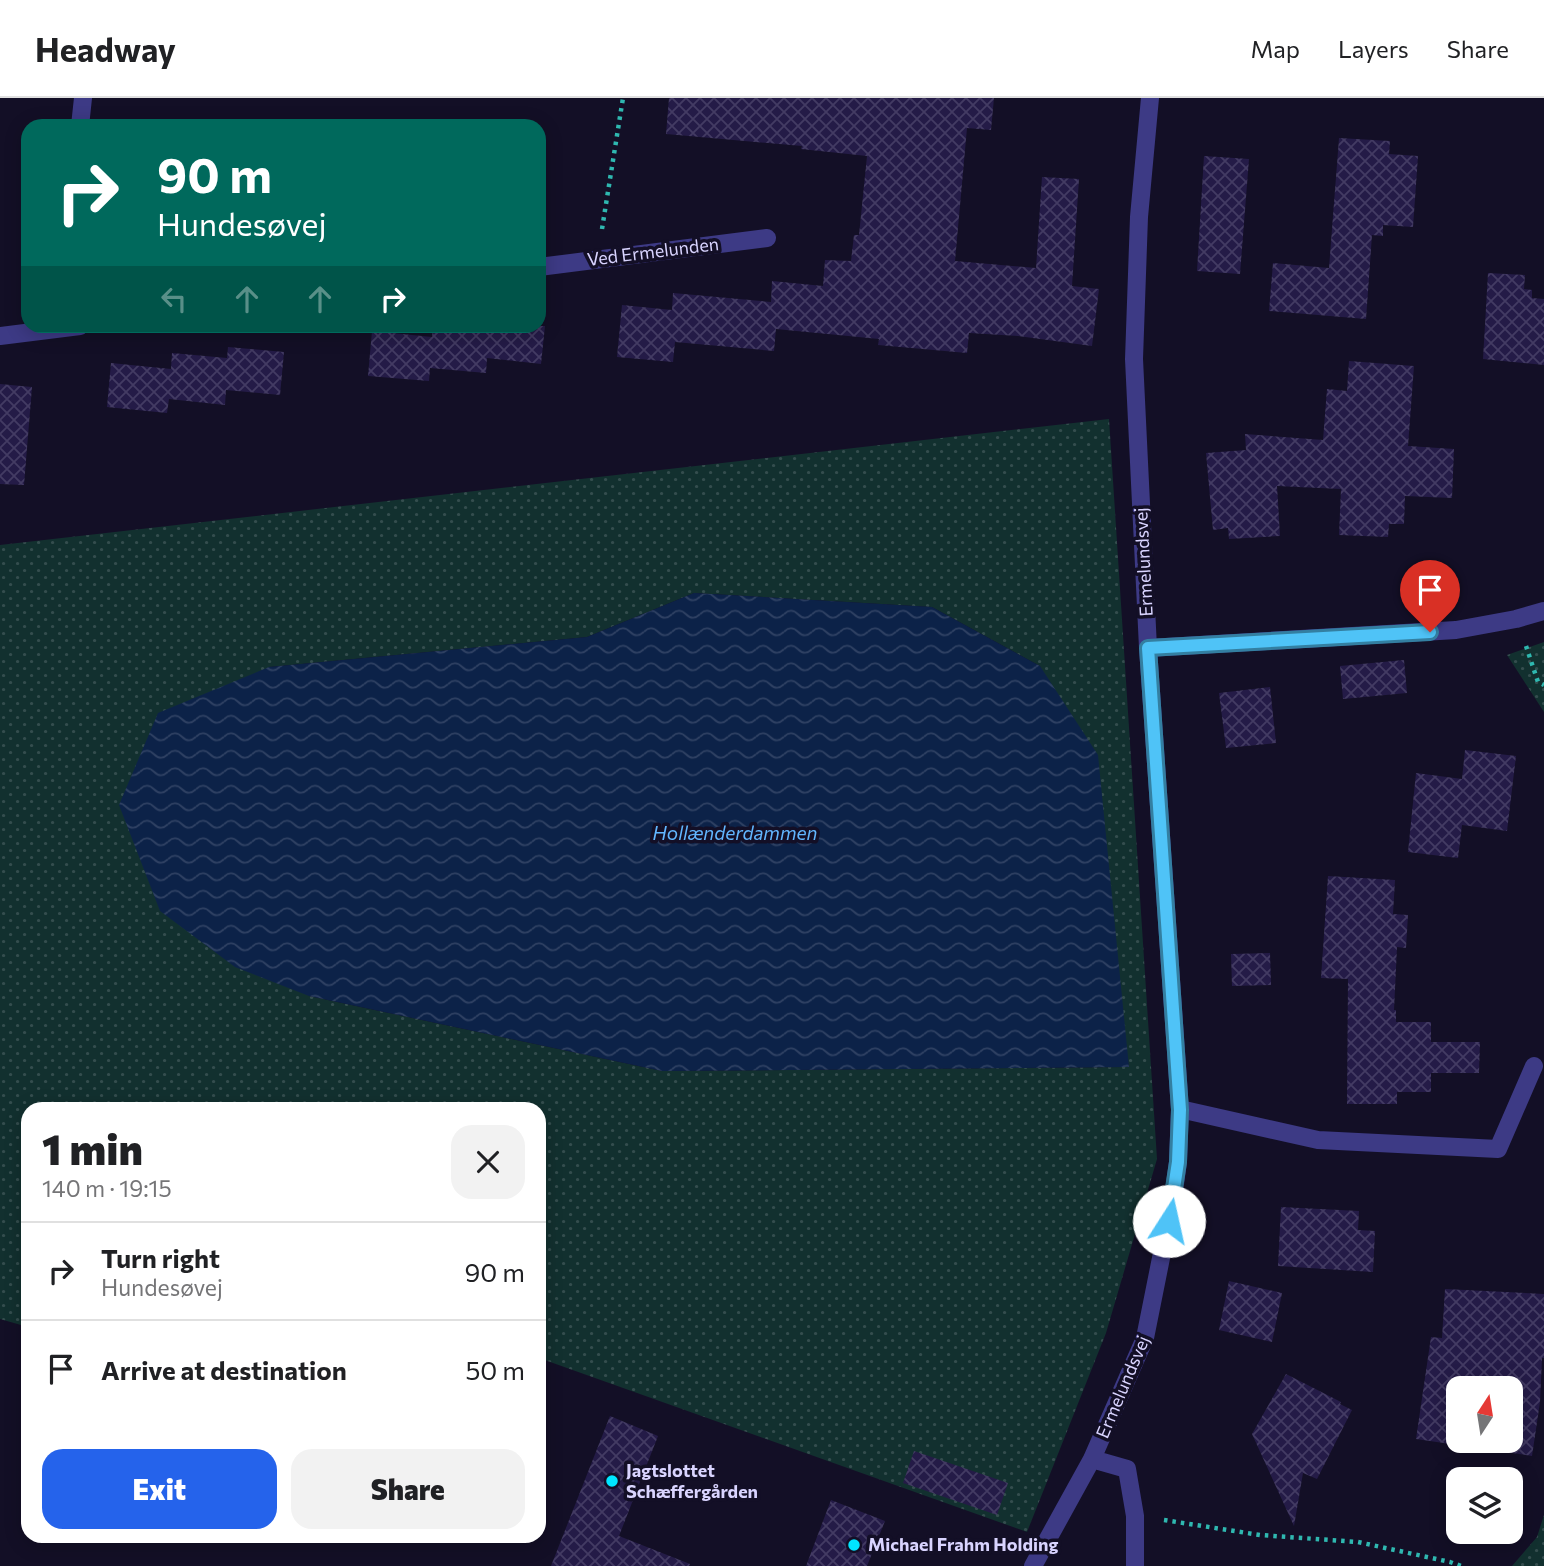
<!DOCTYPE html>
<html lang="en">
<head>
<meta charset="utf-8">
<style>
  body { margin:0; font-family:Commissioner,sans-serif; background:#f2f2f2; color:#202124; height:100vh; display:flex; flex-direction:column; font-size:26px; white-space:nowrap }
  * { box-sizing:border-box; margin:0 }
  p { font-size:23px; color:#757577 }
  .icon { flex:none; width:38px; height:38px; fill:none; stroke:currentColor; stroke-width:2; stroke-linecap:round; stroke-linejoin:round }
  .map { position:relative; flex:1; overflow:hidden }
  .sheet { position:absolute; left:21px; top:1004px; width:525px; height:441px; display:flex; flex-direction:column; background:#fff; border-radius:21px; box-shadow:0 4px 18px #0003 }
  .sheet>* { flex:none }
  .top-card { position:absolute; left:21px; top:21px; width:525px; height:214px; border-radius:21px; box-shadow:0 4px 18px #0003; background:#00695c; color:#fff; overflow:hidden }
  .needle { width:46px; rotate:12deg }
  .controls { position:absolute; left:1446px; top:1278px; display:grid; gap:14px }
  .controls a { display:grid; place-items:center; width:77px; height:77px; border-radius:14px; background:#fff; box-shadow:0 4px 18px #0003; font-size:35px }
  .pin { position:absolute; display:grid; place-items:center; width:60px; height:60px; color:#fff; margin:-72px -30px; border-radius:50% 50% 50% 0; rotate:-45deg; box-shadow:0 0 7px #0007 }
  .pin .icon { rotate:45deg }
  .me { position:absolute; width:77px; margin:-38px; rotate:10deg; stroke-linejoin:round; filter:drop-shadow(0 0 5px #0008) }
  .turn { display:flex; align-items:center; gap:24px; height:147px; padding:0 21px; font-size:32px }
  .turn .icon { width:91px; height:91px; stroke-width:2.5 }
  .turn b { display:block; font-size:49px; line-height:60px }
  .lanes { display:flex; align-items:center; height:66px; padding:0 21px; background:#0003; justify-content:center; gap:35px; direction:ltr }
  .lanes .off { opacity:.35 }
  .round { display:grid; place-items:center; flex:none; width:74px; height:74px; border-radius:21px; background:#f2f2f2 }
  .head { display:flex; align-items:center; justify-content:space-between; height:119px; padding:0 21px }
  h1 { font-size:42px; font-weight:800; line-height:52px }
  .cta { display:flex; gap:14px; margin-top:auto; padding:14px 21px }
  .cta a { flex:1; height:80px; border-radius:21px; background:#2563eb; color:#fff; font-size:28px; font-weight:800; line-height:80px; text-align:center }
  .cta a+a { background:#f2f2f2; color:#202124 }
  ul { padding:0; list-style:none }
  li { display:flex; align-items:center; gap:21px; height:98px; padding:0 21px; border-top:2px solid #e0e0e0 }
  li div { flex:1 }
  li b { display:block; font-size:26px }
  li em { font-style:normal }
  header { display:flex; align-items:center; gap:42px; box-sizing:border-box; height:98px; padding:0 35px; background:#fff; border-bottom:2px solid #e0e0e0 }
  header strong { font-size:33px }
  nav { display:flex; gap:38px; margin-inline-start:auto; font-size:24px }
  .map>svg:first-child { display:block }
  .park { fill:url(#park-dots); fill-rule:evenodd }
  .water { fill:url(#water-waves) }
  .building { fill:url(#building-cross-hatch); fill-rule:evenodd }
  .lines { fill:none; stroke-linecap:round; stroke-linejoin:round }
  .path { stroke:#2fb8b0; stroke-width:4.5; stroke-dasharray:3.5 5; stroke-linecap:butt }
  .street { stroke:#3d3a85; stroke-width:18 }
  .route-casing { stroke:#337fa1; stroke-width:18 }
  .route { stroke:#4fc3f7; stroke-width:12 }
  .poi-dot { fill:#00e5ff; stroke:#130f26; stroke-width:2.5 }
  .labels { text-anchor:middle; stroke-width:7; stroke-linejoin:round; paint-order:stroke }
  .street-label { font-size:18px; fill:#d9d4ff; stroke:#130f26 }
  .poi-label { font-size:18px; font-weight:bold; fill:#d9d4ff; stroke:#130f26; text-anchor:start }
  .water-label { font-size:19px; font-style:italic; fill:#62b6ff; stroke:#130f26 }
</style>
</head>
<body>
<header>
<strong>Headway</strong>
<nav><a>Map</a><a>Layers</a><a>Share</a></nav>
</header>
<div class="map">
<svg width="1544" height="1468" viewBox="0 0 1544 1468">
  <defs>
    <pattern id="park-dots" width="8" height="8" patternUnits="userSpaceOnUse" patternTransform="scale(1.75)"><rect width="8" height="8" fill="#12302f"/><path d="M2 2h.1M6 6h.1" fill="none" stroke="#344d4e" stroke-width="1.8" stroke-linecap="round"/></pattern>
    <pattern id="water-waves" width="16" height="10" patternUnits="userSpaceOnUse" patternTransform="scale(1.75)"><rect width="16" height="10" fill="#0c2248"/><path d="M0 5q4-4 8 0t8 0" fill="none" stroke="#2f4163"/></pattern>
    <pattern id="building-cross-hatch" width="8" height="8" patternUnits="userSpaceOnUse" patternTransform="scale(1.75)"><rect width="8" height="8" fill="#241b47"/><path d="M0 0l8 8M0 8l8-8" fill="none" stroke="#433b63"/></pattern>
  </defs>
  <rect width="100%" height="100%" fill="#130f26"/>
  <!-- park -->
  <path class="park" d="M1109,321L1157,1061L1106,1235L1027,1434L539,1260V1012H28V1229L0,1221V447ZM694,495L932,509L1040,568L1129,969L662,973L309,898L269,569L587,539Z
    M1544,544V614L1507,557Z
    M1544,1417V1468H1512L1537,1439Z"/>
  <!-- water -->
  <path class="water" d="M694,495L932,509L1040,568L1098,657L1129,969L662,973L309,898L235,869L160,813L119,707L158,615L269,569L587,539Z"/>
  <!-- building -->
  <path class="building" d="M669,0H994L991,32L967,30L955,163L1036,170L1042,79L1079,81L1072,188L1099,191L1092,248L1018,238L969,235L967,255L878,247L879,241L776,231L774,253L675,244L673,264L617,259L622,207L672,212L673,195L771,204L772,183L823,188L825,162L851,163L854,137H859L867,58L801,51L802,48L666,36Z
    M1339,40L1390,43L1389,56L1418,58L1413,129L1383,127V138L1372,137L1366,221L1269,213L1273,165L1329,170Z
    M1204,58L1249,61L1240,176L1197,173Z
    M1488,175L1525,177L1524,191L1532,192V200L1544,201V267L1483,261Z
    M433,228H545L541,266L487,260L486,275L430,270L429,283L368,278L372,233L432,239Z
    M228,249L284,254L280,297L226,292L225,307L169,301L167,315L107,309L111,265L171,271L172,255L227,260Z
    M1349,263L1414,268L1408,348L1454,351L1452,400L1405,398L1404,426H1389L1388,439L1339,437L1341,391L1277,388L1280,438L1229,441L1228,430L1213,432L1206,355L1246,352L1245,336L1323,342L1327,291L1347,293Z
    M0,286L32,289L24,387L0,386Z
    M1404,562L1407,595L1343,601L1340,568Z
    M1270,589L1276,645L1226,650L1219,595Z
    M1465,652L1516,658L1507,733L1462,727L1458,760L1408,754L1416,675L1462,681Z
    M1328,778L1395,782L1393,816L1408,817L1406,850L1397,849L1394,912H1396V924H1431V944H1480L1479,975H1431V994H1397V1006H1347L1348,881L1321,880Z
    M1270,855L1271,887L1232,888L1231,856Z
    M1281,1109L1359,1113L1358,1132L1375,1133L1373,1174L1278,1168Z
    M1229,1183L1282,1195L1272,1244L1219,1232Z
    M1445,1191L1544,1196V1260H1542L1540,1304L1532,1358L1416,1341L1431,1239L1442,1240ZM1458,1290H1510V1342H1458Z
    M1286,1276L1341,1304L1340,1306L1352,1312L1317,1381L1303,1375L1294,1428L1252,1336Z
    M610,1318L658,1338L619,1438L690,1466L689,1468H551Z
    M914,1353L1008,1385L997,1417L903,1385Z
    M831,1402L885,1423L867,1468H806Z"/>
  <g class="lines">
    <!-- path -->
    <path class="path" d="M602,131L623,0
      M1526,548L1538,584L1544,587
      M1164,1422L1260,1437L1358,1444L1450,1464L1461,1468"/>
    <!-- street -->
    <path class="street" d="M80,28L83,0
      M539,169L767,140
      M0,238L80,228
      M1148,550L1456,532L1516,521L1544,513
      M1180,1011L1318,1042L1498,1051L1534,968
      M1092,1361L1127,1371L1135,1418V1468
      M1033,1468L1092,1361L1145,1240L1173,1100L1178,1064L1180,1011L1148,550L1134,261L1139,119L1150,0"/>
  </g>
  <g class="lines">
    <!-- route casing -->
    <g class="route-casing">
      <path id="route" d="M1169,1123L1178,1064L1180,1012L1148,550L1430,534"/>
    </g>
    <!-- route -->
    <use href="#route" class="route"/>
  </g>
  <!-- markers -->
  <g class="poi-dot">
    <circle cx="612" cy="1383" r="7"/>
    <circle cx="854" cy="1447" r="7"/>
  </g>
  <g class="labels">
    <!-- street labels -->
    <g class="street-label">
      <text transform="translate(653 154) rotate(-7)" y="6">Ved Ermelunden</text>
      <text transform="translate(1144 464) rotate(-93)" y="6">Ermelundsvej</text>
      <text transform="translate(1123 1289) rotate(-67)" y="6">Ermelundsvej</text>
    </g>
    <!-- poi labels -->
    <g class="poi-label">
      <text x="626" y="1379">Jagtslottet<tspan x="626" dy="21">Schæffergården</tspan></text>
      <text x="868" y="1453">Michael Frahm Holding</text>
    </g>
    <!-- water labels -->
    <g class="water-label">
      <text x="735" y="742">Hollænderdammen</text>
    </g>
  </g>
</svg>
<div class="controls">
<a><svg class="needle" viewBox="-14 -14 28 28"><path d="M0-13l5 13h-10z" fill="#e53935"/><path d="M0 13l5-13h-10z" fill="#757577"/></svg></a>
<a><svg class="icon" aria-label="layers" viewBox="0 0 24 24"><path d="M12 4l9 5-9 5-9-5zM3 14l9 5 9-5"/></svg></a>
</div>
<div class="pin" style="left:1430px;top:534px;background:#d93025"><svg class="icon" aria-label="arrive" viewBox="0 0 24 24"><path d="M6 21V4h12l-3 4 3 4H6"/></svg></div>
<svg class="me" style="left:1169px;top:1123px" viewBox="-20 -20 40 40"><circle r="19" fill="#fff"/><path d="M0-13L10 11 0 6-10 11z" fill="#4fc3f7"/></svg>
<div class="top-card">
<div class="turn"><svg class="icon" aria-label="right" viewBox="0 0 24 24"><path d="M7 20v-9h11M14 6l5 5-5 5"/></svg><div><b>90 m</b>Hundesøvej</div></div>
<div class="lanes"><svg class="icon off" aria-label="left" viewBox="0 0 24 24"><path d="M17 20v-9H6M10 6l-5 5 5 5"/></svg><svg class="icon off" aria-label="ahead" viewBox="0 0 24 24"><path d="M12 20V5M6 11l6-6 6 6"/></svg><svg class="icon off" aria-label="ahead" viewBox="0 0 24 24"><path d="M12 20V5M6 11l6-6 6 6"/></svg><svg class="icon" aria-label="right" viewBox="0 0 24 24"><path d="M7 20v-9h11M14 6l5 5-5 5"/></svg></div>
</div>
<section class="sheet">
<div class="head"><div><h1>1 min</h1><p>140 m · 19:15</p></div><a class="round"><svg class="icon" aria-label="close" viewBox="0 0 24 24"><path d="M6 6l12 12M18 6L6 18"/></svg></a></div>
<ul>
<li><svg class="icon" aria-label="right" viewBox="0 0 24 24"><path d="M7 20v-9h11M14 6l5 5-5 5"/></svg><div><b>Turn right</b><p>Hundesøvej</p></div><em>90 m</em></li>
<li><svg class="icon" aria-label="arrive" viewBox="0 0 24 24"><path d="M6 21V4h12l-3 4 3 4H6"/></svg><div><b>Arrive at destination</b></div><em>50 m</em></li>
</ul>
<div class="cta"><a>Exit</a><a>Share</a></div>
</section>
</div>
</body>
</html>
